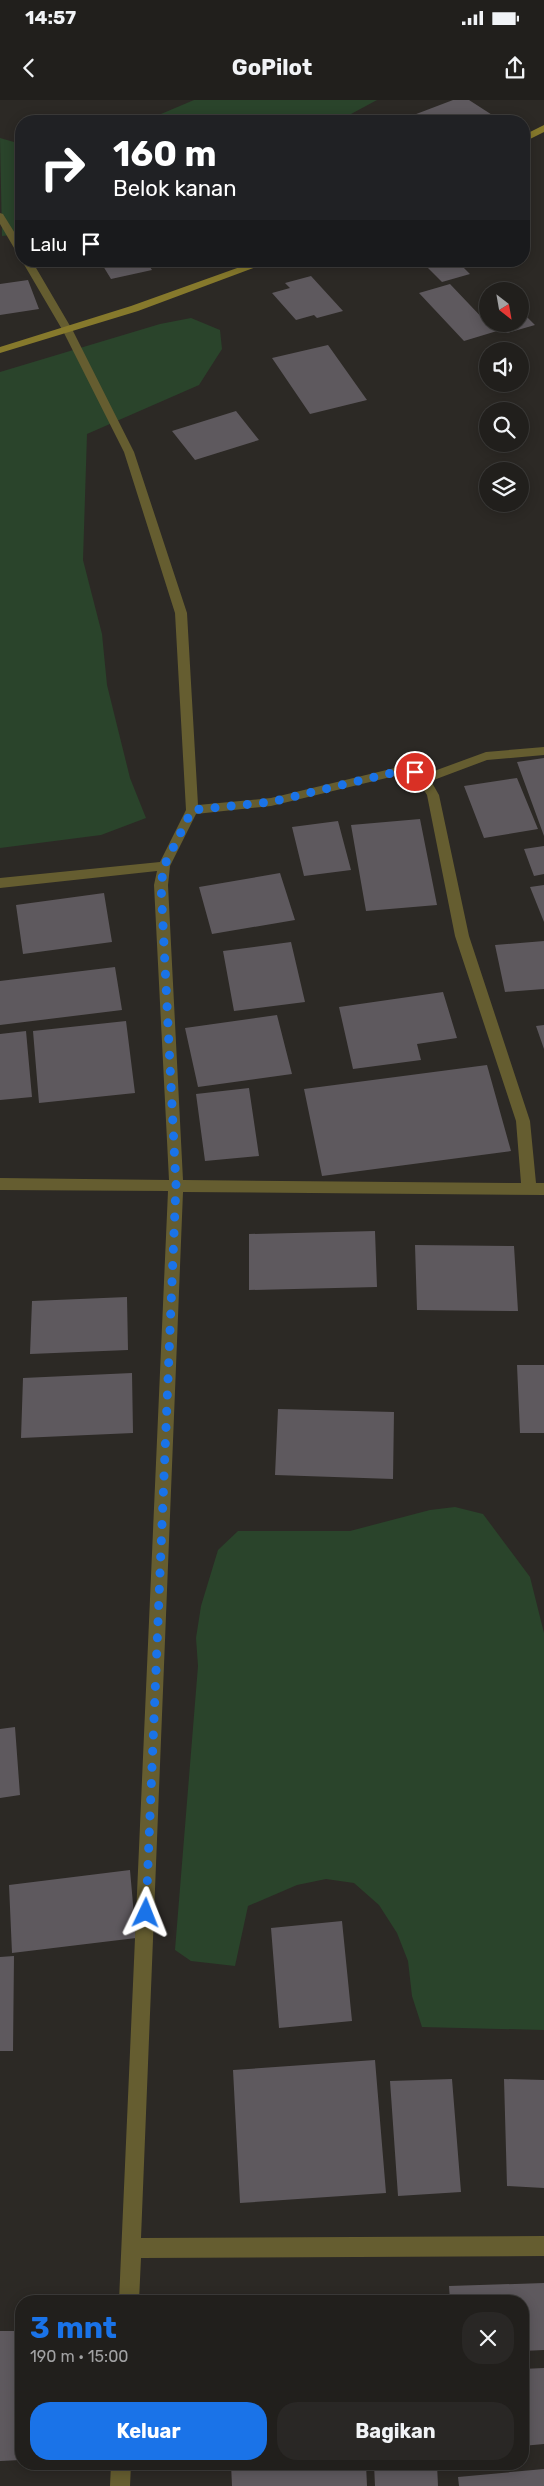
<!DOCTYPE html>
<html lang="id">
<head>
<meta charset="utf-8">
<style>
  body { margin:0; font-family:Rubik,sans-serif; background:#292725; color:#f1f3f6; height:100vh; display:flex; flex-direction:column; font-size:19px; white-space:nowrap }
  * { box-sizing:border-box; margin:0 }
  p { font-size:16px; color:#a2a2a3 }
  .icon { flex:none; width:28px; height:28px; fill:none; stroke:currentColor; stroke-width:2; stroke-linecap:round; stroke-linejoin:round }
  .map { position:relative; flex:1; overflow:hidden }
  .panel { position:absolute; left:15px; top:2195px; width:514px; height:175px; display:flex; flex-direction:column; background:#211f1c; border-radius:20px; box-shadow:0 2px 12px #0003,0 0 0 1px #3e3d3b }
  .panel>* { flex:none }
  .hud { position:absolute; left:15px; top:15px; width:515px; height:152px; border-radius:20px; box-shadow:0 2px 12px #0003,0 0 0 1px #3e3d3b; background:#202124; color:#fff; overflow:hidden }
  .needle { width:32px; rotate:149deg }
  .fabs { position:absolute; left:479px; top:182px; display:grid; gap:10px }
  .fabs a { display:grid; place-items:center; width:50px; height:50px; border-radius:50%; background:#211f1c; box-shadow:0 2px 12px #0003,0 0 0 1px #3e3d3b; font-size:25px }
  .pin { position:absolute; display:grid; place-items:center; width:42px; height:42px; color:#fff; margin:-21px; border:2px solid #fff; border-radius:50%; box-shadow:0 1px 5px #0007 }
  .me { position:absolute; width:55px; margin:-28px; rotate:2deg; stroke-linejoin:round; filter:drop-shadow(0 0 4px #0008) }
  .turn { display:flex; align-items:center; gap:18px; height:105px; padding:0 15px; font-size:22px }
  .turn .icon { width:65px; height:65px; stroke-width:2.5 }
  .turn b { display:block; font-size:35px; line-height:42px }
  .then { display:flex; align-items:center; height:48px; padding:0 15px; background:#0003; gap:10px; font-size:19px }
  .round { display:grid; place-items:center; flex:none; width:52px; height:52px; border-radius:20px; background:#292725 }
  .headline { display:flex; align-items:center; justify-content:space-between; height:85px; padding:0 15px }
  h1 { font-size:30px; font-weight:700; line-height:38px; color:#1a73e8 }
  .cta { display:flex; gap:10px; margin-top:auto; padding:10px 15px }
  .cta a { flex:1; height:58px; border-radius:20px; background:#1a73e8; color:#fff; font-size:20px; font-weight:700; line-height:58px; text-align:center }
  .cta a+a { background:#292725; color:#f1f3f6 }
  .status { display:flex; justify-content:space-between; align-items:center; height:35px; padding:0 25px; background:#211f1c; direction:ltr }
  .status svg { height:14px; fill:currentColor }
  header { display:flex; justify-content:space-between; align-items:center; height:65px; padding:0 15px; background:#211f1c; font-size:22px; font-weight:700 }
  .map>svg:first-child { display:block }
  .green { fill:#2a442b }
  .building { fill:#5e595e }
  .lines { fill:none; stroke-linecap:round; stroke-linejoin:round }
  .street { fill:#655d30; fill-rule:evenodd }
  .secondary { fill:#86792c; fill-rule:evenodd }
  .route { stroke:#1a73e8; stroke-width:9; stroke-dasharray:0 16.2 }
</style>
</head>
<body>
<div class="status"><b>14:57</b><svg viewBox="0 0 49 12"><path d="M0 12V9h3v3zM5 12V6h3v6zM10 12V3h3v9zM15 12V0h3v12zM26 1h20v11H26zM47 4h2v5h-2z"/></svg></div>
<header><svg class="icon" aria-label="back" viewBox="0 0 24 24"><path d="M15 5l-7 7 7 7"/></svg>GoPilot<svg class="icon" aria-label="share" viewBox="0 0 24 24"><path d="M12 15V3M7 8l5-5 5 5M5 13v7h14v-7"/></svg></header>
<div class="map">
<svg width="544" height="2386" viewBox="0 0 544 2386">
  <rect width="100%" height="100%" fill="#2c2925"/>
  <!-- green -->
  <path class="green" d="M194,0H377L338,21H152L161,14Z
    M0,38L21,44V134L2,136Z
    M191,218L220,230L222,249L199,285L87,334L83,460L102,534L107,585L130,678L146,718L101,735L0,748V272L160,224Z
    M455,1407L483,1414L530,1477L544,1533V1930L422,1927L412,1896L408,1861L397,1833L379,1805L354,1783L326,1779L297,1785L248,1806L235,1866L191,1861L175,1850L198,1566L196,1538L201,1506L218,1450L238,1431H350L430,1410Z"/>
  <!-- building -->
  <path class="building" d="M453,0H469L500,20L418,21L411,16Z
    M100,161H146L152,170L111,179Z
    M431,161H457L470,174L442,182L423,163Z
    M311,176L343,211L317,218L314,215L296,220L272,193L290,188L285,183Z
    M28,180L39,209L0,215V184Z
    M450,184L488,224L497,231L464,241L419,193Z
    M520,210L535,225L507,233L498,224H520Z
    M328,245L367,300L310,314L272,258Z
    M236,311L259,340L195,360L172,331Z
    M544,658V736L517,662Z
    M517,678L538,729L484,738L464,686Z
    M420,719L437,805L366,811L351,725Z
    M338,721L351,770L304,776L292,727Z
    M544,746V774L534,776L524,749Z
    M280,773L295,820L212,834L199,787Z
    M544,785V822L530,787Z
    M104,793L112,842L23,854L16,805Z
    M544,841V889L505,892L495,845Z
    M291,842L305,902L234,911L223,851Z
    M115,867L122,910L0,925V881Z
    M443,892L457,938L417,944L421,960L353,969L339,907Z
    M277,915L292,974L198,987L185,928Z
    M126,921L135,993L39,1003L33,931Z
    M544,925V949L536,926Z
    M26,931L32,997L0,1000V934Z
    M487,965L511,1051L322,1076L304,989Z
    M249,988L259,1056L205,1061L196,994Z
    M375,1131L377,1187L249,1190V1134Z
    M415,1145L514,1146L518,1211L417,1210Z
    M127,1197L128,1250L30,1254L32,1201Z
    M517,1265H544V1333H520Z
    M132,1273L133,1333L21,1338L23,1278Z
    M278,1309L394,1312L393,1379L275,1375Z
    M15,1627L20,1695L0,1698V1629Z
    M130,1770L136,1838L12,1853L9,1785Z
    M342,1821L352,1921L279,1928L271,1828Z
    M14,1856L13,1951H0V1857Z
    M375,1960L386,2093L240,2103L233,1970Z
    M452,1979L461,2092L398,2096L390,1981Z
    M504,1979L544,1980V2088L507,2086Z
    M544,2183V2250L522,2251V2201H450L449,2186Z
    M0,2231H21V2360L0,2361Z
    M544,2268V2344L522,2346V2269Z
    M231,2364H366L367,2386H232Z
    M374,2364H437L438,2386H375Z
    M544,2369V2386H459L458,2377Z"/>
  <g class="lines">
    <!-- street -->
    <path class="street" d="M0,113L3,114L21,143V154L17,153L0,124Z
      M22,161H32L73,231L134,352L187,513L198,705L271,698L403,666L419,669L426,674L486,652L544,647V655L487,660L431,681L439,695L469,836L530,1021L536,1083H544V1095L183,1092L141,2138L544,2136V2156L141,2158L139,2201H119L168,1091L0,1090V1078L169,1080L154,785L157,771L0,788V778L160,762L186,710L175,513L124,352L63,231ZM403,674C416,677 420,684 427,695L455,836L516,1021L521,1083L183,1080L168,785L170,766L196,714L271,706Z
      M111,2364H131L130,2386H110Z"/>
    <!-- secondary -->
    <path class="secondary" d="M544,25V32L524,42V35Z
      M257,161H272L138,211L0,253V247L131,206Z"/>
  </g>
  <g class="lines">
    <!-- route -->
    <path class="route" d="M146,1813L176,1085L161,785L164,766L192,710L271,702L404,670L415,672"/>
  </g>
</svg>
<div class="fabs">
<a><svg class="needle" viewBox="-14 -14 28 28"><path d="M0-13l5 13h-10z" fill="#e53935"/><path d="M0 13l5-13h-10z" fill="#a2a2a3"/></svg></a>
<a><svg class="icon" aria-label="sound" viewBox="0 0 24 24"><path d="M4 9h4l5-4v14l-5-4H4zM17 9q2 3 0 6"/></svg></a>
<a><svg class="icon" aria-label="search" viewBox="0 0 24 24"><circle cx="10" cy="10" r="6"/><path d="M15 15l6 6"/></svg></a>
<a><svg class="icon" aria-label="layers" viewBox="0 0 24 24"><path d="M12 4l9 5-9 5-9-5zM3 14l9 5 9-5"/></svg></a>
</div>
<div class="pin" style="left:415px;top:672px;background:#d93025"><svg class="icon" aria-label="arrive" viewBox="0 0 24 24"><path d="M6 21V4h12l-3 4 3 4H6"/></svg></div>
<svg class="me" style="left:146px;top:1813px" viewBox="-20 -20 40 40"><path d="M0-17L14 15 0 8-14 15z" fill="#1a73e8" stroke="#fff" stroke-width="4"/></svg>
<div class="hud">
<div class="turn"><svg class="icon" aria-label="right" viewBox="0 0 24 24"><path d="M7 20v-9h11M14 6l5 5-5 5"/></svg><div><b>160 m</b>Belok kanan</div></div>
<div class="then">Lalu<svg class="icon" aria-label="arrive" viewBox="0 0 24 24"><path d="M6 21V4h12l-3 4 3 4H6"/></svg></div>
</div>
<section class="panel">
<div class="headline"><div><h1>3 mnt</h1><p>190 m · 15:00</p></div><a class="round"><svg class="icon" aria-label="close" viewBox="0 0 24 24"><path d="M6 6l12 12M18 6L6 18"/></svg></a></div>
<div class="cta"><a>Keluar</a><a>Bagikan</a></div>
</section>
</div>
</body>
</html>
